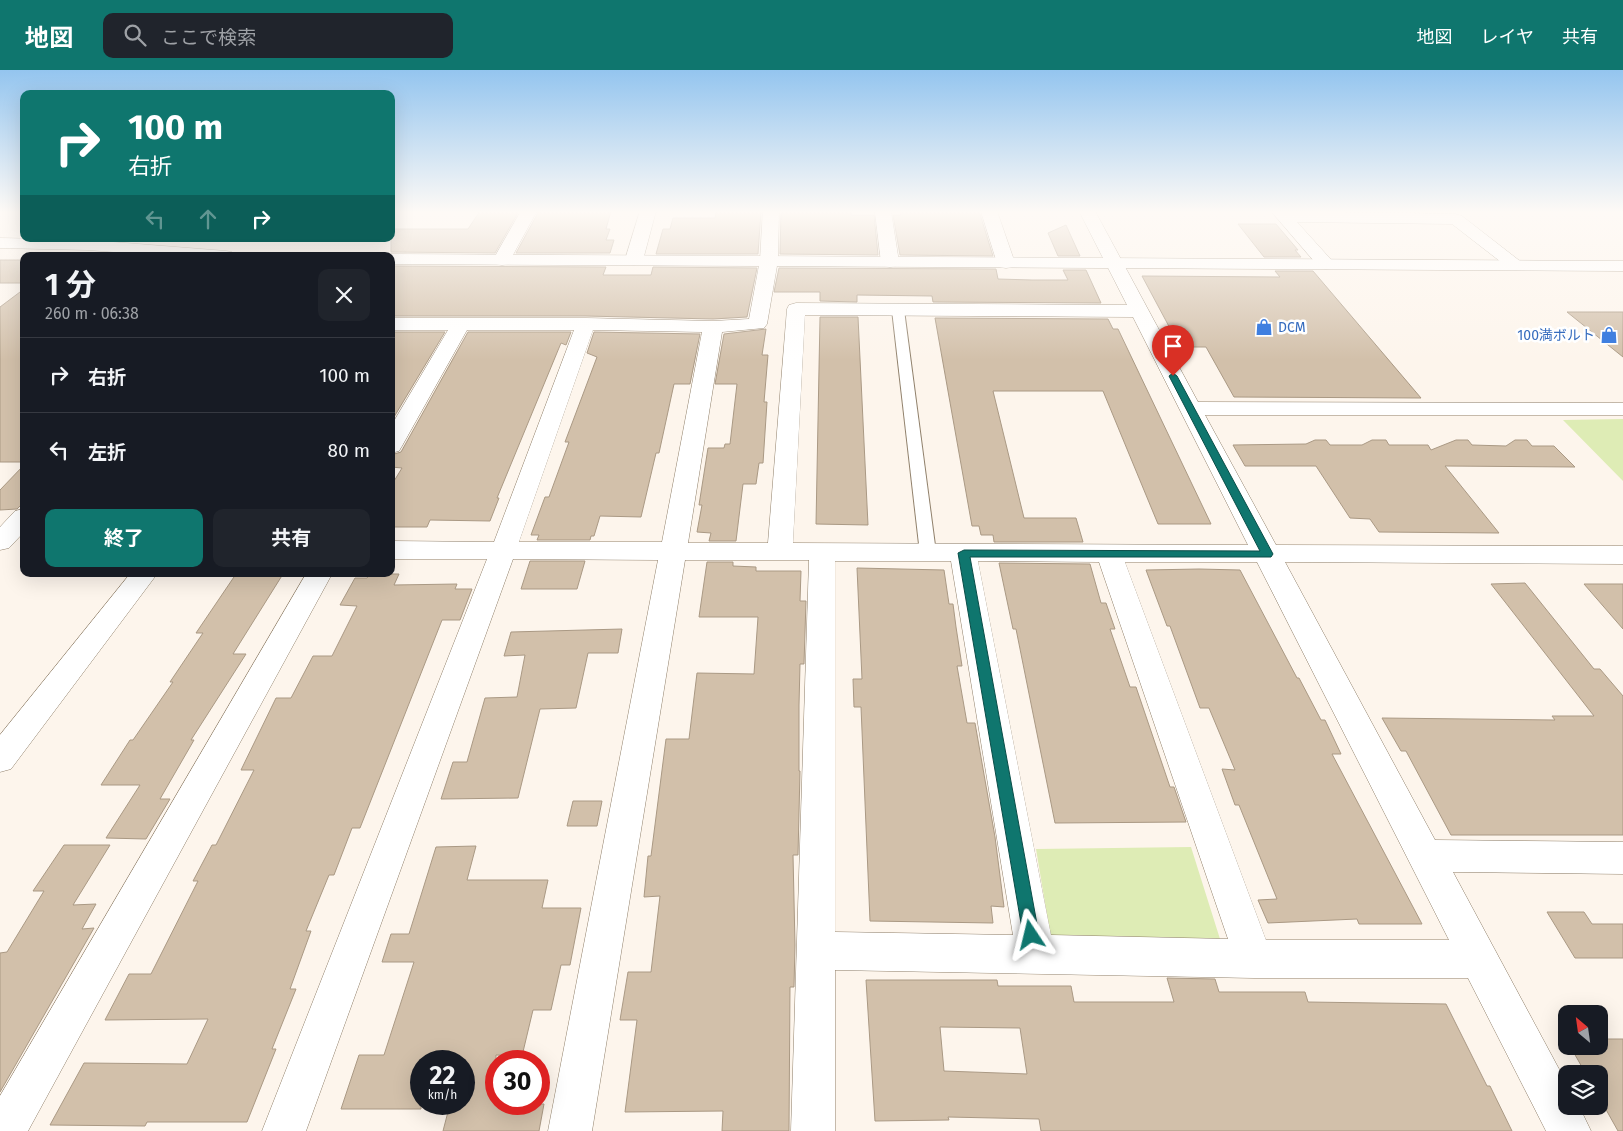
<!DOCTYPE html>
<html lang="ja">
<head>
<meta charset="utf-8">
<style>
  body { margin:0; font-family:"Fira Sans","Noto Sans JP",sans-serif; background:#20242c; color:#f1f3f6; height:100vh; display:flex; flex-direction:column; font-size:19px; white-space:nowrap }
  * { box-sizing:border-box; margin:0 }
  p { font-size:16px; color:#9ea1a6 }
  .icon { flex:none; width:28px; height:28px; fill:none; stroke:currentColor; stroke-width:2; stroke-linecap:round; stroke-linejoin:round }
  .map { position:relative; flex:1; overflow:hidden }
  .side { position:absolute; left:20px; top:182px; width:375px; height:325px; display:flex; flex-direction:column; background:#171b24; border-radius:10px; box-shadow:0 5px 20px #0002 }
  .side>* { flex:none }
  .banner { position:absolute; left:20px; top:20px; width:375px; height:152px; border-radius:10px; box-shadow:0 5px 20px #0002; background:#0f766e; color:#fff; overflow:hidden }
  .needle { width:32px; rotate:331deg }
  .buttons { position:absolute; left:1558px; top:935px; display:grid; gap:10px }
  .buttons a { display:grid; place-items:center; width:50px; height:50px; border-radius:10px; background:#171b24; box-shadow:0 5px 20px #0002; font-size:25px }
  .speed { position:absolute; left:410px; top:980px; display:flex; gap:10px; font-size:25px; font-weight:700; text-align:center }
  .speed>* { display:grid; place-content:center; width:65px; height:65px; border-radius:50%; background:#171b24; box-shadow:0 5px 20px #0002; line-height:1 }
  .speed small { font-size:12px; font-weight:400 }
  .speed .limit { border:8px solid #d22; background:#fff; color:#111 }
  .pin { position:absolute; display:grid; place-items:center; width:42px; height:42px; color:#fff; margin:-51px -21px; border-radius:50% 50% 50% 0; rotate:-45deg; box-shadow:0 0 5px #0007 }
  .pin .icon { rotate:45deg }
  .me { position:absolute; width:55px; margin:-28px; rotate:350deg; stroke-linejoin:round; filter:drop-shadow(0 0 4px #0008) }
  .turn { display:flex; align-items:center; gap:18px; height:105px; padding:0 25px; font-size:22px }
  .turn .icon { width:65px; height:65px; stroke-width:2.5 }
  .turn b { display:block; font-size:35px; line-height:42px }
  .lanes { display:flex; align-items:center; height:48px; padding:0 25px; background:#0003; justify-content:center; gap:25px; direction:ltr }
  .lanes .off { opacity:.35 }
  .round { display:grid; place-items:center; flex:none; width:52px; height:52px; border-radius:10px; background:#20242c }
  .summary { display:flex; align-items:center; justify-content:space-between; height:85px; padding:0 25px }
  h1 { font-size:30px; font-weight:700; line-height:38px }
  .action { display:flex; gap:10px; margin-top:auto; padding:10px 25px }
  .action a { flex:1; height:58px; border-radius:10px; background:#0f766e; color:#fff; font-size:20px; font-weight:700; line-height:58px; text-align:center }
  .action a+a { background:#20242c; color:#f1f3f6 }
  ul { padding:0; list-style:none }
  li { display:flex; align-items:center; gap:15px; height:75px; padding:0 25px; border-top:1px solid #363941 }
  li div { flex:1 }
  li b { display:block; font-size:19px }
  li em { font-style:normal }
  header { display:flex; align-items:center; gap:30px; box-sizing:border-box; height:70px; padding:0 25px; background:#0f766e; color:#fff }
  header strong { font-size:24px }
  nav { display:flex; gap:28px; margin-inline-start:auto; font-size:18px }
  .search { width:350px; height:45px; background:#20242c; display:flex; align-items:center; gap:12px; box-sizing:border-box; padding:0 18px; border-radius:10px; color:#9ea1a6; font-size:19px }
  .map>svg:first-child { display:block }
  .green { fill:#deecb5 }
  .building { fill:#d2c0aa; stroke:#aa9984; fill-rule:evenodd }
  .lines { fill:none; stroke-linecap:round; stroke-linejoin:round }
  .service-casing { stroke:#90806b; stroke-width:2 }
  .minor-casing { stroke:#90806b; stroke-width:1 }
  .tertiary-casing { stroke:#90806b; stroke-width:1 }
  .service { fill:#fff; fill-rule:evenodd }
  .minor { fill:#fff; fill-rule:evenodd }
  .tertiary { fill:#fff; fill-rule:evenodd }
  .route { fill:#0f766e; stroke:#0a4d48 }
  .labels { text-anchor:middle; stroke-width:5; stroke-linejoin:round; paint-order:stroke }
  .far-shop-label { font-size:14px; fill:#366cbe; stroke:#fff; text-anchor:start }
</style>
</head>
<body>
<header>
<strong>地図</strong>
<div class="search"><svg class="icon" aria-label="search" viewBox="0 0 24 24"><circle cx="10" cy="10" r="6"/><path d="M15 15l6 6"/></svg>ここで検索</div>
<nav><a>地図</a><a>レイヤ</a><a>共有</a></nav>
</header>
<div class="map">
<svg width="1623" height="1061" viewBox="0 0 1623 1061">
  <rect width="100%" height="100%" fill="#fdf5ec"/>
  <!-- green -->
  <path class="green" d="M1623,349V411L1563,350Z
    M1191,777L1220,869H1051L1036,779Z"/>
  <!-- building -->
  <path class="building" d="M480,141H519L495,183L391,182V159H468Z
    M539,141H611L606,159H610L606,170H614L610,183H516Z
    M716,141H761L758,184H656L663,159H670L673,148H715Z
    M781,141H851V145H874L878,185L780,184Z
    M900,141H979L993,186L900,185L893,145H901Z
    M1238,154H1276L1298,180H1295L1301,187H1264Z
    M1066,155L1080,186H1058L1048,163Z
    M0,190H24V213H0Z
    M391,196L606,197L603,205H651L653,197L757,198L747,247L713,249L586,246H391Z
    M779,198L996,199L998,209L1032,210H1068L1063,200H1086L1101,233L933,232L932,226L857,225V232L820,231V222H774Z
    M1275,201H1313L1421,328L1234,327L1206,277H1180L1142,206L1280,207Z
    M24,219V392H0V237Z
    M1567,242H1623V287Z
    M820,247H858L868,455L816,454Z
    M935,248L1108,249L1113,259H1118L1211,454H1158L1103,321H993L1024,448H1076L1083,472H994L993,465H981L979,456H972Z
    M766,259L762,285H768L764,332H767L763,393H759L756,414H743L736,471H709L711,463L697,462L702,435H699L708,378H724L725,374H730L737,314H715L724,264Z
    M391,262H445L391,352Z
    M468,262H571L566,275L561,273L497,428H499L490,451L430,450L427,457H391V416L402,398L391,397V385L401,382Z
    M594,262L700,264L690,314H674L659,383H656L641,447L600,446L594,466H591L590,470H537L539,465H531L545,427H549L569,372H565L597,287L587,283Z
    M1315,370H1326L1330,375H1362L1372,370H1386L1389,375H1428L1431,380L1456,370H1468L1472,375L1506,376L1515,370H1527L1532,376H1554L1575,397L1445,396L1499,463L1379,462L1370,449L1350,448L1316,396H1245L1233,375L1306,374Z
    M24,395V432L17,439L0,440V420Z
    M530,491H585L577,519H521Z
    M707,492H733V496L756,497V501H801L800,531H806L804,594H800L799,635V701H800L798,785H793L795,875L794,917H790L789,1061H722L723,1041L625,1042L637,950H620L628,902H651L660,826L644,827L648,786H651L666,669H689L697,603L754,604L758,547H699Z
    M999,493L1090,494L1101,533H1106L1115,559H1110L1130,617H1136L1170,717H1174L1186,752L1055,753L1016,559H1013Z
    M857,498L944,500L949,534H953L956,557L962,596H957L967,653H975L995,767L1004,837L991,836L993,853L870,851L861,637H854L853,609H862Z
    M1199,499L1240,500L1297,608H1299L1321,650H1325L1341,684H1332L1422,854H1359L1357,849L1268,853L1258,830L1277,829L1239,735H1235L1222,699L1235,700L1209,638H1200L1170,556H1167L1146,500Z
    M236,504H283L233,584H246L191,670H194L160,729H170L146,769L106,768L140,715H101L130,670H133L173,612H170L203,563H196Z
    M370,504H399L394,515L457,514L455,519H472L460,550H442L360,758H352L334,805H329L306,861H311L290,919H296L272,979H276L247,1052H147L145,1056L50,1055L84,993L187,994L208,949L105,950L129,904H151L198,811H193L212,775H216L254,700H241L276,628H291L313,586H332L357,536L340,535L355,508H367Z
    M1525,513L1594,599H1600L1623,626V765H1451L1406,681H1401L1382,648L1555,650L1552,646H1594L1491,514Z
    M1584,514H1623V559Z
    M622,559L618,583H588L576,638L540,639L518,728L441,729L453,692H467L485,628L517,627L525,585L504,586L511,562Z
    M573,731H602L597,756H567Z
    M64,775H110L73,835L96,834L82,859L94,858L0,1022V883L7,882L44,821H33Z
    M476,776L467,810H548L542,838H581L570,895H561L551,940H533L522,986L496,985V1034H544L539,1061H443L450,1034H464V991H421V1039H341L359,985H384L414,892H382L391,864H409L436,777Z
    M1547,842H1584L1592,854H1623V888H1575Z
    M1167,908L1215,909L1219,922H1305L1308,932L1446,934L1487,1016H1490L1512,1061H1041L1039,1049L948,1047L949,1050L875,1051L866,910H997L998,916H1071L1074,932H1174ZM940,957L1020,958L1027,1004L944,1001Z
    M1599,969H1623V1061H1618L1599,1027V1004H1586L1570,976H1599Z"/>
  <g class="lines">
    <!-- service casing -->
    <g class="service-casing">
      <path id="service" d="M898,237L904,240L936,483L933,487L928,488L923,487L920,483L892,240Z"/>
    </g>
    <!-- minor casing -->
    <g class="minor-casing">
      <path id="minor" d="M521,141H537L508,194L502,195L496,194L493,190Z
        M640,141H656L643,190L640,194L634,195L628,194L625,190Z
        M763,141H779L778,190L767,254L764,258L722,262L688,473H768L787,239L789,235L796,233L1127,235L1079,141H1095L1198,332L1623,333V345H1205L1276,475L1623,476V494L1285,492L1435,770L1623,772V804L1453,802L1566,1012V1036H1579L1591,1061H1546L1468,908H1254L835,900V1061H791L809,490H685L592,1061H548L658,490L513,489L306,1061H262L487,489H391V471L494,472L574,260H467L402,376L399,381L391,383V356L448,260H391V248H586L713,251L749,249L760,190ZM805,245L1133,247L1248,475L793,473ZM593,260L702,262L662,472H519ZM835,491H951L1013,865L835,862ZM978,491L1099,492L1228,869L1051,865ZM1125,492H1257L1449,870H1266Z
        M875,141H891L899,192L896,196L890,197L884,196L881,192Z
        M981,141H997L1015,193L1012,197L1006,198L1000,197L997,193Z
        M1271,141L1456,144L1462,146L1525,195L1522,199L1516,200L1510,199L1452,154L1297,152L1335,194L1332,198L1326,199L1320,198Z
        M24,439V462L9,478L0,480V457L15,441Z
        M130,504H157L11,699L0,702V665Z
        M306,504H332L28,1061H0V1026Z"/>
    </g>
    <!-- tertiary casing -->
    <g class="tertiary-casing">
      <path id="tertiary" d="M0,168L88,170L226,181L232,182L234,186H166L88,180L0,178Z
        M391,184L1623,191V201L391,194V186H384Z"/>
    </g>
    <!-- service -->
    <use href="#service" class="service"/>
    <!-- minor -->
    <use href="#minor" class="minor"/>
    <!-- tertiary -->
    <use href="#tertiary" class="tertiary"/>
  </g>
  <!-- sky -->
  <linearGradient id="sky" x2="0" y2="1"><stop stop-color="#94c5ef"/><stop offset="0.49" stop-color="#fefaf6"/><stop offset="1" stop-color="#fefaf6" stop-opacity="0"/></linearGradient>
  <rect width="1623" height="290" fill="url(#sky)"/>
  <!-- route -->
  <path class="route" d="M1173,303L1177,306L1273,484L1271,487H970L1039,865L1037,870L1031,873L1026,870L1023,865L958,483L964,480L1260,481L1169,306Z"/>
  <!-- icons -->
  <defs>
    <g id="shop-bare" transform="scale(1.35)"><path d="M-5-2.5h2.3a2.7 3.5 0 0 1 5.4 0H5L5.5 6h-11ZM-1.5-2.5h3a1.5 2.3 0 0 0-3 0Z" fill="#3f7fe0" stroke="#fff" stroke-width="2.5" paint-order="stroke"/></g>
  </defs>
  <g fill-rule="evenodd">
    <use href="#shop-bare" x="1264" y="257"/>
    <use href="#shop-bare" x="1609" y="265"/>
  </g>
  <g class="labels">
    <!-- far-shop labels -->
    <g class="far-shop-label">
      <text x="1278" y="262">DCM</text>
      <text x="1595" y="270" text-anchor="end">100満ボルト</text>
    </g>
  </g>
</svg>
<div class="buttons">
<a><svg class="needle" viewBox="-14 -14 28 28"><path d="M0-13l5 13h-10z" fill="#e53935"/><path d="M0 13l5-13h-10z" fill="#9ea1a6"/></svg></a>
<a><svg class="icon" aria-label="layers" viewBox="0 0 24 24"><path d="M12 4l9 5-9 5-9-5zM3 14l9 5 9-5"/></svg></a>
</div>
<div class="speed"><div>22<small>km/h</small></div><div class="limit">30</div></div>
<div class="pin" style="left:1173px;top:306px;background:#d93025"><svg class="icon" aria-label="arrive" viewBox="0 0 24 24"><path d="M6 21V4h12l-3 4 3 4H6"/></svg></div>
<svg class="me" style="left:1031px;top:865px" viewBox="-20 -20 40 40"><path d="M0-17L14 15 0 8-14 15z" fill="#0f766e" stroke="#fff" stroke-width="4"/></svg>
<div class="banner">
<div class="turn"><svg class="icon" aria-label="right" viewBox="0 0 24 24"><path d="M7 20v-9h11M14 6l5 5-5 5"/></svg><div><b>100 m</b>右折</div></div>
<div class="lanes"><svg class="icon off" aria-label="left" viewBox="0 0 24 24"><path d="M17 20v-9H6M10 6l-5 5 5 5"/></svg><svg class="icon off" aria-label="ahead" viewBox="0 0 24 24"><path d="M12 20V5M6 11l6-6 6 6"/></svg><svg class="icon" aria-label="right" viewBox="0 0 24 24"><path d="M7 20v-9h11M14 6l5 5-5 5"/></svg></div>
</div>
<section class="side">
<div class="summary"><div><h1>1 分</h1><p>260 m · 06:38</p></div><a class="round"><svg class="icon" aria-label="close" viewBox="0 0 24 24"><path d="M6 6l12 12M18 6L6 18"/></svg></a></div>
<ul>
<li><svg class="icon" aria-label="right" viewBox="0 0 24 24"><path d="M7 20v-9h11M14 6l5 5-5 5"/></svg><div><b>右折</b></div><em>100 m</em></li>
<li><svg class="icon" aria-label="left" viewBox="0 0 24 24"><path d="M17 20v-9H6M10 6l-5 5 5 5"/></svg><div><b>左折</b></div><em>80 m</em></li>
</ul>
<div class="action"><a>終了</a><a>共有</a></div>
</section>
</div>
</body>
</html>
